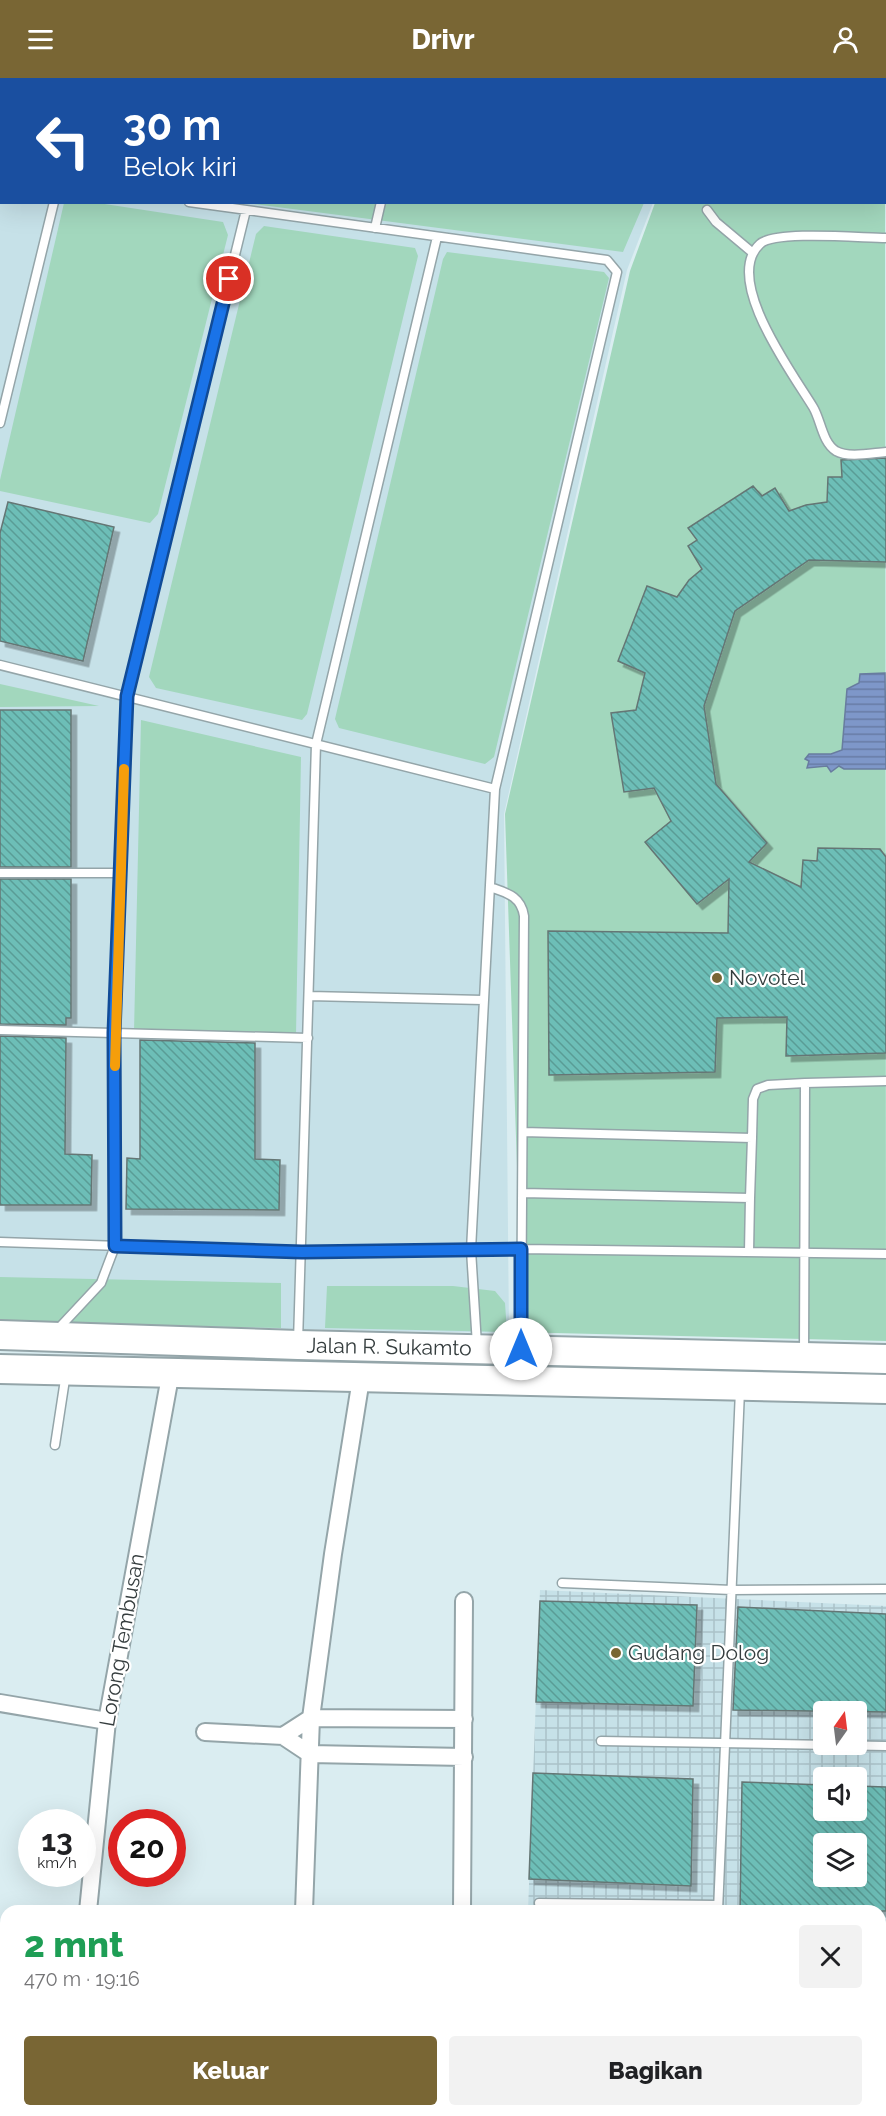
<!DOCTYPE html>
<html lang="id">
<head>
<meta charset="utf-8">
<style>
  body { margin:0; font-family:Raleway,sans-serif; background:#f2f2f2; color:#202124; height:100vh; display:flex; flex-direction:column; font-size:22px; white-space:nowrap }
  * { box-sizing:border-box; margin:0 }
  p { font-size:20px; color:#757577 }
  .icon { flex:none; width:33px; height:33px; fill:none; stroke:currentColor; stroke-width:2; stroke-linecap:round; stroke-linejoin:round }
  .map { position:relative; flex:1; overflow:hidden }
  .details { position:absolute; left:0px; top:1827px; width:886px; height:212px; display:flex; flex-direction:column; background:#fff; border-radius:18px 18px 0 0; box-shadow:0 6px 24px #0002 }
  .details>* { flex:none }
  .guide { position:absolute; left:0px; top:0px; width:886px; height:126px; box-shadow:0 6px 24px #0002; background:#1a4fa0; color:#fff; overflow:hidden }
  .needle { width:39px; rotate:14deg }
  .buttons { position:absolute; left:813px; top:1623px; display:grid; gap:12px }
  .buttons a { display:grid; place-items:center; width:54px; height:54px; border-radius:6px; background:#fff; box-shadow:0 6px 24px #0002; font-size:30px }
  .speed { position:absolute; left:18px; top:1731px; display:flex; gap:12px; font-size:30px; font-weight:700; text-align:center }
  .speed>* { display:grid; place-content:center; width:78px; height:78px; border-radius:50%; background:#fff; box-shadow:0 6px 24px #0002; line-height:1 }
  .speed small { font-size:15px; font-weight:400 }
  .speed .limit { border:9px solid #d22; background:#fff; color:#111 }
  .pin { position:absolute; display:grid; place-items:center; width:51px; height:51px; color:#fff; margin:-26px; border:3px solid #fff; border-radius:50%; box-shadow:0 2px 6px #0007 }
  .me { position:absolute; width:66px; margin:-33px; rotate:0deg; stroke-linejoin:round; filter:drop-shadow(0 0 4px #0008) }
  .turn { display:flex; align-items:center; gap:21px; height:126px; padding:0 24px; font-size:27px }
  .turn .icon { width:78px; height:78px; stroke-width:2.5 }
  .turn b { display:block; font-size:42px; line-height:51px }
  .round { display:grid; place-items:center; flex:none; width:63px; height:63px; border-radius:6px; background:#f2f2f2 }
  .head { display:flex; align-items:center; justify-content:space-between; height:102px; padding:0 24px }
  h1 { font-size:36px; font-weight:800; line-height:45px; color:#1e9e55 }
  .button { display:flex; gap:12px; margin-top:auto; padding:12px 24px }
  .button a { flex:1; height:69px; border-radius:6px; background:#796634; color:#fff; font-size:24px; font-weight:800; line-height:69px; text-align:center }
  .button a+a { background:#f2f2f2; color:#202124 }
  header { display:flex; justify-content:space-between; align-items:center; height:78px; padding:0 24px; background:#796634; color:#fff; font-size:27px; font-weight:800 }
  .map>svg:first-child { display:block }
  .built { fill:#c6e1e8 }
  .industrial { fill:url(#industrial-grid); fill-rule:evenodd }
  .grass { fill:#a2d7bd }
  .water { fill:url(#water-rules); stroke:#687c9f; stroke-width:1.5 }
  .building { fill:url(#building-back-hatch); stroke:#657674; stroke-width:1.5; fill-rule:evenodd; filter:url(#shadow) }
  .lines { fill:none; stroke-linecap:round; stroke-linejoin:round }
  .service-casing { stroke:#94a5a9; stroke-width:11 }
  .minor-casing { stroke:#94a5a9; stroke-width:20 }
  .trunk-casing { stroke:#94a5a9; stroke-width:32 }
  .service { stroke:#fff; stroke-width:8 }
  .minor { stroke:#fff; stroke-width:16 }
  .trunk { stroke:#fff; stroke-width:28 }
  .route-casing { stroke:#114b97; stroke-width:15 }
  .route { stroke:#1a73e8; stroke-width:10 }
  .slow { stroke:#f59e0b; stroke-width:10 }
  .poi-dot { fill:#796634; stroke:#fff; stroke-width:2 }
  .labels { text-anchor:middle; stroke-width:4.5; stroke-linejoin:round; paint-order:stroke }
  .poi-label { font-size:21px; fill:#353d3e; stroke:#fff; text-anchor:start }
  .street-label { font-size:21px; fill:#353d3e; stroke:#fff }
</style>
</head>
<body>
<header><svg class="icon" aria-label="menu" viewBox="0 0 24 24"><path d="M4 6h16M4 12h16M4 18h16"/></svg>Drivr<svg class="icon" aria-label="person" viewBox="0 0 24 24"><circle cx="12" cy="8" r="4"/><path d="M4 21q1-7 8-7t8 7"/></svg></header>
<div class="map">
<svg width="886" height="2038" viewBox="0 0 886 2038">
  <defs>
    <pattern id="industrial-grid" width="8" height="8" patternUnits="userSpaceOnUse" patternTransform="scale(1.5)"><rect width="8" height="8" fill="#c6e1e8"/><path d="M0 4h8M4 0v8" fill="none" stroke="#abc2c8"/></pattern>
    <pattern id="water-rules" width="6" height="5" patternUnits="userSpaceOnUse" patternTransform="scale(1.5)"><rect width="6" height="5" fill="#7e97c9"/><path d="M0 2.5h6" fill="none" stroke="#687ca5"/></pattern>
    <pattern id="building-back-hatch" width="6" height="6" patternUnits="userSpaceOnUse" patternTransform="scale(1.5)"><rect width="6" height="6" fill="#6dbeb7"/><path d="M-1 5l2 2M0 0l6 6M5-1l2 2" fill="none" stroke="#5a9c96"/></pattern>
    <filter id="shadow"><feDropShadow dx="5.5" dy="5.5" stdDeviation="0" flood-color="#0004"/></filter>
  </defs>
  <rect width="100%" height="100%" fill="#daedf1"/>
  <!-- built -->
  <path class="built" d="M0,22L2,124L653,125L627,192L504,736L509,1255L0,1246Z"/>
  <!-- industrial -->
  <path class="industrial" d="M540,1512L886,1528V1905H881L880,1833H528ZM824,1634H856V1666H824ZM824,1700H856V1732H824ZM824,1766H856V1798H824Z"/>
  <!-- grass -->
  <path class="grass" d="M885,95L886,1263L512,1254L521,1206L505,736L630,193L655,125L885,124Z
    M64,125H98L223,144L228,157L158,436L150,445L0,413V402Z
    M246,125H644L623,174Z
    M264,148L415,170L418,178L307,636L302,642L156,610L149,599L256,156Z
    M447,174L604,194L609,200L494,679L485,686L339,650L335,641L443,181Z
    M0,606L99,628L0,629Z
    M141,642L301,679L296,957L134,954Z
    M0,1199L281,1205V1250L0,1244Z
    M327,1208H453L495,1213L505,1225L507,1254L325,1250Z
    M886,1953V2038H822V2033L880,2032L881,1954Z"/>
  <!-- water -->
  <path class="water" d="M885,595L886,691H844L839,688L831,694L827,688L807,690L809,683L805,681L809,676H831L842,672L847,611L859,605L860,596Z
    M602,2033L822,2032V2038H587Z"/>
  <!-- building -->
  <path class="building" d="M886,380V484L809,482L735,533L704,628L716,706L767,765L749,784L801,809L803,782L817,783L818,770L880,771L886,779V975L786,978L787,939L717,940L715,994L549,997L548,853L728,855L729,801L697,826L645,764L671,743L654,710L624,714L611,635L636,632L645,595L618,583L647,508L677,519L689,502L702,491L688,468L697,462L688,450L753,408L762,418L775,410L789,433L806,427L827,424L828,399H842L841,382Z
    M8,424L114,449L83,583L0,563V455Z
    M0,632H71V789H0Z
    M0,801H71V940H66V947L0,946Z
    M0,958L66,960L65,1076L92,1077L91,1127H0Z
    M140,962L255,965V1081L280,1082L279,1132L126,1131L127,1080L140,1081Z
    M540,1523L697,1527L693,1628L536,1624Z
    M738,1529L886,1536V1634L733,1632Z
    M533,1695L693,1701L691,1808L529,1801Z
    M742,1704L824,1707V1732H856V1708L886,1709V1833H740ZM824,1766H856V1798H824Z"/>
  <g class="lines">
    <!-- service casing -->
    <g class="service-casing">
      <path id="service" d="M411,2V0
        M189,124L607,182L617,194L495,711L471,1172L477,1267
        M707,132L716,144L753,175
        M375,150L381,124
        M886,160C862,160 775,152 760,166C722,201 793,296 813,329C821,342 822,364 836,373C848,380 872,375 886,374
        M0,345L54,124
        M0,587L495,711
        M0,795H121
        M490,809C507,815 521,818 524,838L521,1268
        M309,918L483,922
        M0,952L308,960
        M752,1060L753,1021L757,1011L768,1007L805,1005
        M523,1115L750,1120L752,1060L523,1054
        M0,1164L302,1174L521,1171L886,1176
        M749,1174L750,1120
        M58,1251L101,1205L115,1168V955L127,618L246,132
        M298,1264L316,666L437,159
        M804,1276L805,1005L886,1003
        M55,1367L66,1295
        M562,1505L732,1512L886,1511
        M601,1663L886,1668
        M539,1825L718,1827
        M718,1833L740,1312
        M880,1890H886
        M852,2032L853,2038"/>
    </g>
    <!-- minor casing -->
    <g class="minor-casing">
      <path id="minor" d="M674,0L679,2
        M753,2L754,0
        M885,71H886
        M0,1625L107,1643
        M205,1654L283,1658L310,1676L464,1679
        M283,1658L311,1640L464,1641
        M88,1833L107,1643L171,1293
        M304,1833L311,1640L333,1476L361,1301
        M462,1833L464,1523
        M0,1963L6,1961
        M91,2032L92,2038"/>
    </g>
    <!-- trunk casing -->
    <g class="trunk-casing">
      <path id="trunk" d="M0,1257L298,1267L886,1281
        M0,1291L886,1311"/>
    </g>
    <!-- service -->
    <use href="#service" class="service"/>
    <!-- minor -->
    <use href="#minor" class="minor"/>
    <!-- trunk -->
    <use href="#trunk" class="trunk"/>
  </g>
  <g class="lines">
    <!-- route casing -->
    <g class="route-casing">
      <path id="route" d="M229,201L127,618L114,955L115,1168L302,1174L521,1171V1271"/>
    </g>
    <!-- route -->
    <use href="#route" class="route"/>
    <!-- slow -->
    <path class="slow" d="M115,988L124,691"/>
  </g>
  <!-- markers -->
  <g class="poi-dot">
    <circle cx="717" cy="900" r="6"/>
    <circle cx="616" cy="1575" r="6"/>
  </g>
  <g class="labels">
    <!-- poi labels -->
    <g class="poi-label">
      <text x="729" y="907">Novotel</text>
      <text x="628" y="1582">Gudang Dolog</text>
    </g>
    <!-- street labels -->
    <g class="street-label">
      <text transform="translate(389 1269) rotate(1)" y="7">Jalan R. Sukamto</text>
      <text transform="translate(122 1562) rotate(-80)" y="7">Lorong Tembusan</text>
    </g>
  </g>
</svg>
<div class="buttons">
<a><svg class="needle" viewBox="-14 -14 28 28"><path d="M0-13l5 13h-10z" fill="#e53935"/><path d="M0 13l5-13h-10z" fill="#757577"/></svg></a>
<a><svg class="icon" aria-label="sound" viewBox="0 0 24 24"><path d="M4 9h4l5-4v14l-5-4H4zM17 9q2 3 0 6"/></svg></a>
<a><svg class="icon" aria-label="layers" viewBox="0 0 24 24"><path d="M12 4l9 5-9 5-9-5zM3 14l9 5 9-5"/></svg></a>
</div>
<div class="speed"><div>13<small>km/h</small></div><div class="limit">20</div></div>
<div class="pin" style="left:229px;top:201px;background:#d93025"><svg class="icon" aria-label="arrive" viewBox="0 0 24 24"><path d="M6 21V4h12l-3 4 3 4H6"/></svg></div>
<svg class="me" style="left:521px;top:1271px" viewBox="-20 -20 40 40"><circle r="19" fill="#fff"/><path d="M0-13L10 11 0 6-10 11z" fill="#1a73e8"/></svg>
<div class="guide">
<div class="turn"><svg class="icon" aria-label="left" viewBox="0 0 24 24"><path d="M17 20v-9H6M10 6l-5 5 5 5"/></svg><div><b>30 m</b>Belok kiri</div></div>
</div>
<section class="details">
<div class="head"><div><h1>2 mnt</h1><p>470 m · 19:16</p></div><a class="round"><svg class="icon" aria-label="close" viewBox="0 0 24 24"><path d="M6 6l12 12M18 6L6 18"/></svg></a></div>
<div class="button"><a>Keluar</a><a>Bagikan</a></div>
</section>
</div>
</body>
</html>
